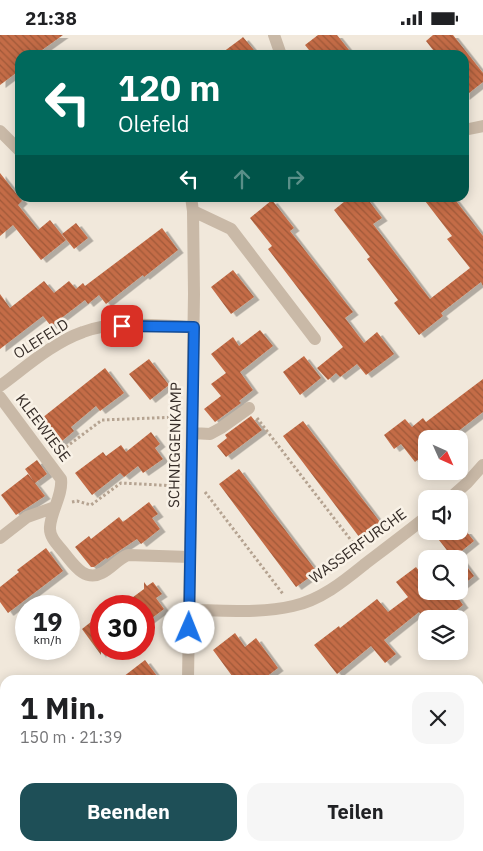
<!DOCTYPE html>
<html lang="de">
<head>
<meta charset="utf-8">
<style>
  body { margin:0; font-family:"IBM Plex Sans",sans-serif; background:#f6f6f6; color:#202124; height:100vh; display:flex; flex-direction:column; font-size:19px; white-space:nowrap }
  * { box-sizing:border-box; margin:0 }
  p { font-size:16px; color:#757577 }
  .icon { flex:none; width:28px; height:28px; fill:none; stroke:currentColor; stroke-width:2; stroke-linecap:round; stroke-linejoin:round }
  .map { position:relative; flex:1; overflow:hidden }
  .panel { position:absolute; left:0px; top:640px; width:484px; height:176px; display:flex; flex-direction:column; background:#fff; border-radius:15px 15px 0 0; box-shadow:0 2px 12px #0003 }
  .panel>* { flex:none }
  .hud { position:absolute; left:15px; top:15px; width:454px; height:152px; border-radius:15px; box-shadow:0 2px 12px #0003; background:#00695c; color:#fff; overflow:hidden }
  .needle { width:32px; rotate:135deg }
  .fabs { position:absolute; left:418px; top:395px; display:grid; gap:10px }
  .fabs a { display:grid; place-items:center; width:50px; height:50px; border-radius:10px; background:#fff; box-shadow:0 2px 12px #0003; font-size:25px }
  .speed { position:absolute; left:15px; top:560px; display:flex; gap:10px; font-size:25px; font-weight:700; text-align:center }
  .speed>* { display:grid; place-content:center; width:65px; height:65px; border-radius:50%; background:#fff; box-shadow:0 2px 12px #0003; line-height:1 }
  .speed small { font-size:12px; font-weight:400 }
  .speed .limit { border:8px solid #d22; background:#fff; color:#111 }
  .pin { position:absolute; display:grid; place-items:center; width:42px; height:42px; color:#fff; margin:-21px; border-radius:10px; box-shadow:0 2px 8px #0006 }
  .me { position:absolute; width:55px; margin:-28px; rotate:1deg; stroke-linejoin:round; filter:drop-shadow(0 0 4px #0008) }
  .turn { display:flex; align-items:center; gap:18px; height:105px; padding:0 20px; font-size:22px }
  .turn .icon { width:65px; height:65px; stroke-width:2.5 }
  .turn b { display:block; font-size:35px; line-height:42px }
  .lanes { display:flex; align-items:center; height:48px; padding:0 20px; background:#0003; justify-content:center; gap:25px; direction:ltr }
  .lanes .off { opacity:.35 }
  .round { display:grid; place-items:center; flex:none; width:52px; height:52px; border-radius:15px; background:#f6f6f6 }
  .head { display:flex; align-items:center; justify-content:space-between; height:85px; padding:0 20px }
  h1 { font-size:30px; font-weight:700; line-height:38px }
  .action { display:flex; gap:10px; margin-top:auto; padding:10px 20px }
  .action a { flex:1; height:58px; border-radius:15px; background:#1e4f57; color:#fff; font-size:20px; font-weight:700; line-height:58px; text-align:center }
  .action a+a { background:#f6f6f6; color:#202124 }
  .status { display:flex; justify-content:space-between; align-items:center; height:35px; padding:0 25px; background:#fff; direction:ltr }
  .status svg { height:14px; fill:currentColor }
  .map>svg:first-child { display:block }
  .building { fill:url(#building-back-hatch); filter:url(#shadow) }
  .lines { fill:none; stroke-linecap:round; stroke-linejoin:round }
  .path { stroke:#b5a391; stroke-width:3; stroke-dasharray:2.5 2.5; stroke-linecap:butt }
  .minor { stroke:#c9b9a7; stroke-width:12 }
  .route-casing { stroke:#114b97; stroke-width:12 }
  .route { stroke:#1a73e8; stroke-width:9 }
  .labels { text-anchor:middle; stroke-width:5; stroke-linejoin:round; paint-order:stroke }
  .street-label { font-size:15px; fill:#362d28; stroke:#f9f2e7 }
</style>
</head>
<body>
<div class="status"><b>21:38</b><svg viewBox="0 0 49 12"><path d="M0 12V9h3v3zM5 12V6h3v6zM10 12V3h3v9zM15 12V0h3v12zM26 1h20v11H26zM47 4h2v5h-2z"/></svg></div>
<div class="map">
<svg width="483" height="816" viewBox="0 0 483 816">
  <defs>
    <pattern id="building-back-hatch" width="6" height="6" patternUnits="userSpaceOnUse" patternTransform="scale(1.25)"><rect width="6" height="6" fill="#c46c46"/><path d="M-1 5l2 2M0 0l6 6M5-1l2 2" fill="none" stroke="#a0593a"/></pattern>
    <filter id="shadow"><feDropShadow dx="5.5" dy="3" stdDeviation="0" flood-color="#0004"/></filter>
  </defs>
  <rect width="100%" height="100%" fill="#f1e8db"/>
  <!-- building -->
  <path class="building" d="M0,0H63L35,20H20V35L0,50Z
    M318,0H337L353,20H313L305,10Z
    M433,0H453L483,38V47L464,62V20H437L426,6Z
    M243,2L258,20H219L242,3Z
    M0,138L22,166L18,170L38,195L50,185L66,205L41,225L13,190L0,201Z
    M350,162H366L382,183L373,189L430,264L470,233L447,204L452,201L422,162H453L483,201V251L481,247L441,278L443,281L419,300L394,268L398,265L367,224L370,222L334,175Z
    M272,165L294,193L290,196L353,277L345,283L364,308L377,297L394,319L366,340L357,329L340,342L336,338L328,345L317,333L343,312L268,214L272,211L250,183Z
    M76,188L88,203L74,214L62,199Z
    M162,193L178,215L144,242L143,240L106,269L99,260L88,269L85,265L51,291L43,281L0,314V259L10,273L44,246L54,258L69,246L76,254L83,248L85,251Z
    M233,235L254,262L231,279L211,252Z
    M260,295L273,311L240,337L253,355L239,366L241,368L215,387L204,374L221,361L211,349L226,338L211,319L233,302L239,311Z
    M304,321L321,343L300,360L283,337Z
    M149,324L169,350L150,365L129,339Z
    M105,333L124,358L100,376L96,371L71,392L74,396L56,411L37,387Z
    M483,344V377L448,404H426V418L415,427L401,409L394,414L384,400L405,384L412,392L423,383L426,387Z
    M251,381L262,395L226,422L217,411L227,403L225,400Z
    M303,386L380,487L360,503L283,401Z
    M151,397L160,409L155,413L163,424L143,438L138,431L124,442L120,438L92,460L75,438L103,417L106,421L121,410L126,417Z
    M37,425L47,439L35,448L25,434Z
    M239,434L317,537L296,552L219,449Z
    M28,439L45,461L16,480L1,460Z
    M149,467L158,479L152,483L160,494L141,509L137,504L107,524L106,523L94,532H91L75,512L89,501L91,504L119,482L123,487Z
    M432,496H466L474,506L453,523Z
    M46,513L63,536L8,578L0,567V552L19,537L17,535Z
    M459,521L474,541L459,553Z
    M416,532L426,545V556H453L463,570L445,584H424L419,577L384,605L396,619L385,628L371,611L337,639L314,610L339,591L340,593L377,564L388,577L408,562L396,547Z
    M144,547L147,551L153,547L162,559L156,563L164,574L144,589V571H121L144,554Z
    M101,579V620L82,594Z
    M235,598L245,612L256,603L278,633L262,645H235L213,615Z
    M145,625L160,645H119Z"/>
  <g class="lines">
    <!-- path -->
    <path class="path" d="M257,383L360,517
      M58,418L102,385L179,382
      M205,457L283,559
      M72,467L77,466L91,470L121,448L178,451"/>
    <!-- minor -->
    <path class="minor" d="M274,0L281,20
      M464,95L483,91
      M0,96L20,116
      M193,176L231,194L315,304
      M0,351C26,332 52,308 83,297C113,285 162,291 194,292
      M0,362L61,444C63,460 51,476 50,492C49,503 59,511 65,519C74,530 85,547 102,538C112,533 118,524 128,520L190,522
      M192,398L210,399L221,393L249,373
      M449,464L467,448L483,430
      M0,503L27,482L55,472
      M190,575C224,575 260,579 293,571C321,565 344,546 365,529C386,513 406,498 426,482
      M188,645L194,259L193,176L191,162
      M0,721L5,720
      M479,723H483"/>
  </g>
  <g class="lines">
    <!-- route casing -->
    <g class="route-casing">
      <path id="route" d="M122,291L194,292L189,593"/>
    </g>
    <!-- route -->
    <use href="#route" class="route"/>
  </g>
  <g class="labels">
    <!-- street labels -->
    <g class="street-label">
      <text transform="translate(41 304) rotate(-32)" y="5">OLEFELD</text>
      <text transform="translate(43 393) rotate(53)" y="5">KLEEWIESE</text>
      <text transform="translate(175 410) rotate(-89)" y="5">SCHNIGGENKAMP</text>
      <text transform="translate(358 511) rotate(-36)" y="5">WASSERFURCHE</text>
    </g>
  </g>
</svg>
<div class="fabs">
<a><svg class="needle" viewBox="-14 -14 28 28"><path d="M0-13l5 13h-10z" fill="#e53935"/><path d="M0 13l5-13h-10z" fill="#757577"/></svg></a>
<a><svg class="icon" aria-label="sound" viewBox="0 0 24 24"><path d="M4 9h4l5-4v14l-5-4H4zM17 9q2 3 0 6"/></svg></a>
<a><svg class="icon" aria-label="search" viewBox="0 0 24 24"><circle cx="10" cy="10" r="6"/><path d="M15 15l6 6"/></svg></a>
<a><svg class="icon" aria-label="layers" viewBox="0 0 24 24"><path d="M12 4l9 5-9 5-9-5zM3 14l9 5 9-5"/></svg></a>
</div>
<div class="speed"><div>19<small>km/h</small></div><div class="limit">30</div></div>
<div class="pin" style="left:122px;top:291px;background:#d93025"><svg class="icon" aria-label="arrive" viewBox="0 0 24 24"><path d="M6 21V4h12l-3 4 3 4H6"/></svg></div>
<svg class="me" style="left:189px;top:593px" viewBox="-20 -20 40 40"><circle r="19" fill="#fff"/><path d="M0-13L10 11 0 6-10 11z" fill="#1a73e8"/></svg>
<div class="hud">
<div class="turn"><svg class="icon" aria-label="left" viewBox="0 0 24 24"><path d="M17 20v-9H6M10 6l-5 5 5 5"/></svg><div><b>120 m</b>Olefeld</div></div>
<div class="lanes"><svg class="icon" aria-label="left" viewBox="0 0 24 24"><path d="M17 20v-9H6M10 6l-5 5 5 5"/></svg><svg class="icon off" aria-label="ahead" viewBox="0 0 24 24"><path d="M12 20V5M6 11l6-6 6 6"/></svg><svg class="icon off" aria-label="right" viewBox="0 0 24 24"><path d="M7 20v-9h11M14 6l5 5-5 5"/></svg></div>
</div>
<section class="panel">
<div class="head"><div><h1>1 Min.</h1><p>150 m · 21:39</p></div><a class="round"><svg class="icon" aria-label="close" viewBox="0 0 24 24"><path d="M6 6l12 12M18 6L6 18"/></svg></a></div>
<div class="action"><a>Beenden</a><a>Teilen</a></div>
</section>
</div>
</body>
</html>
